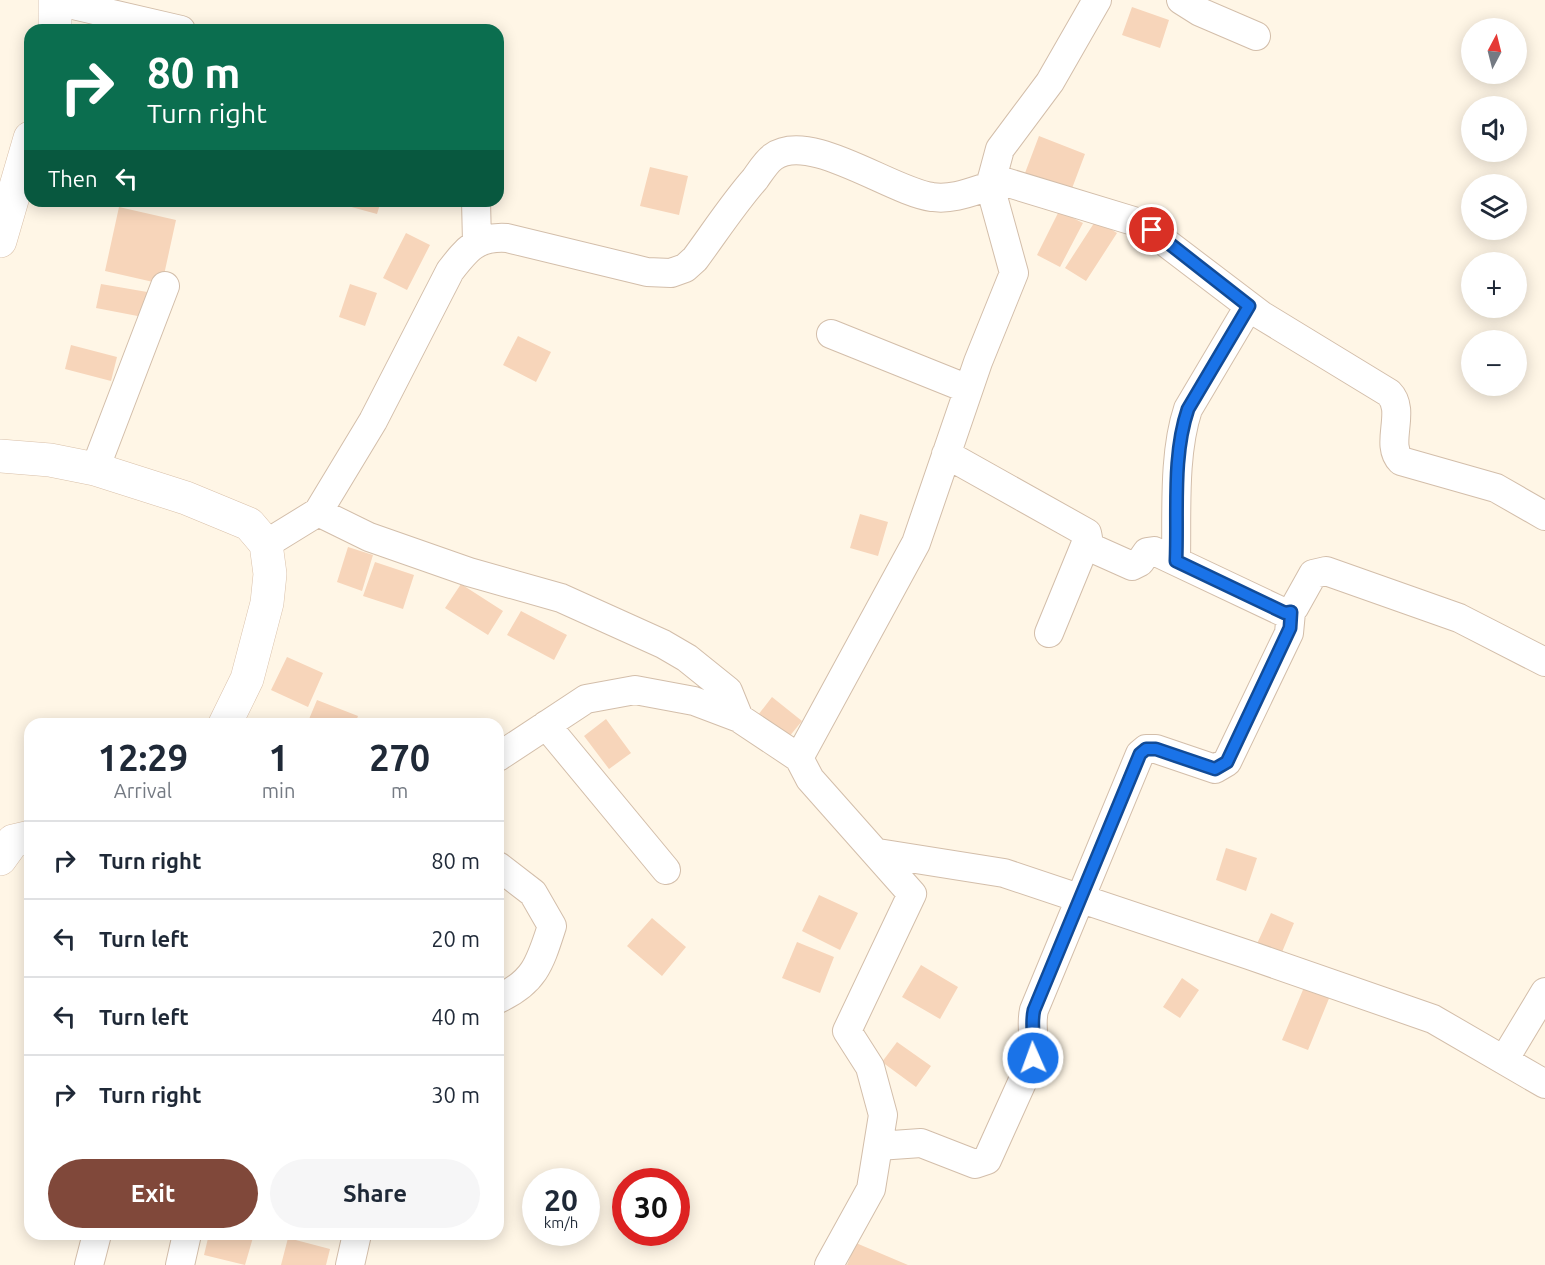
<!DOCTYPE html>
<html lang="en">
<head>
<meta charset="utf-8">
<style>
  body { margin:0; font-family:Ubuntu,sans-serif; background:#f6f6f7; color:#1f2937; height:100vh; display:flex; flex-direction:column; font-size:22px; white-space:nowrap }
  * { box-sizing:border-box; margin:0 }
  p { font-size:20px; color:#747a83 }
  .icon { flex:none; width:33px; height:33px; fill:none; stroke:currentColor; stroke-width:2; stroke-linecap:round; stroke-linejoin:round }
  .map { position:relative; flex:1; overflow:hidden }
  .side { position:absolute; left:24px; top:718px; width:480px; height:522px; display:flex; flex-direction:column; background:#fff; border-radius:18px; box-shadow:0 3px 15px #0003 }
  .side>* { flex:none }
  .banner { position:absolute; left:24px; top:24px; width:480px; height:183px; border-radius:18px; box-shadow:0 3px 15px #0003; background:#0b6e4f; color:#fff; overflow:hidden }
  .needle { width:39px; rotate:7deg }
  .tools { position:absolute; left:1461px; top:18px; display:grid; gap:12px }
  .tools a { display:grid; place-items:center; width:66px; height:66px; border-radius:50%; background:#fff; box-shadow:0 3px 15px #0003; font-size:30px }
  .speed { position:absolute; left:522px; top:1168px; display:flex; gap:12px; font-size:30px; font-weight:700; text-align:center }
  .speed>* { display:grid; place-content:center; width:78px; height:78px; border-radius:50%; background:#fff; box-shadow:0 3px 15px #0003; line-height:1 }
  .speed small { font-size:15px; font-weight:400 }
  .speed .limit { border:9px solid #d22; background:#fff; color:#111 }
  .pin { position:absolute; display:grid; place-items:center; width:51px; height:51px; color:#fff; margin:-26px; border:3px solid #fff; border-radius:50%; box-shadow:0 2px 6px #0007 }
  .me { position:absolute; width:66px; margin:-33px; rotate:358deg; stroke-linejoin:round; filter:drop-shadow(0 0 4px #0008) }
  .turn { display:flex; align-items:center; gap:21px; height:126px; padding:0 24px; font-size:27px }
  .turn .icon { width:78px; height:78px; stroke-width:2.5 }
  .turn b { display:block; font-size:42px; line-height:51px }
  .then { display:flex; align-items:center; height:57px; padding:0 24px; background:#0003; gap:12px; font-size:22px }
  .eta { display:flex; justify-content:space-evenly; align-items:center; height:102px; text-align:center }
  .eta b { font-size:36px; font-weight:600; line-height:42px }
  .primary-button { display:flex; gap:12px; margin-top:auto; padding:12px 24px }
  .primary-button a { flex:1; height:69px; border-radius:36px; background:#80483a; color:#fff; font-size:24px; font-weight:600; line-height:69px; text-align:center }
  .primary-button a+a { background:#f6f6f7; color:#1f2937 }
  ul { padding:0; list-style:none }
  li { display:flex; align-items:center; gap:18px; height:78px; padding:0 24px; border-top:2px solid #e0e1e3 }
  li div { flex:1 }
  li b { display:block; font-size:22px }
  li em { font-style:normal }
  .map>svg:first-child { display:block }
  .building { fill:#f7d5ba }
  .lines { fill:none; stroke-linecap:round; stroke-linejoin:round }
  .street-casing { stroke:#d3beaa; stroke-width:30 }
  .secondary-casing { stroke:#d9c0a9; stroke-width:34 }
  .street { stroke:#fff; stroke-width:28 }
  .secondary { stroke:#fff; stroke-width:33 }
  .route-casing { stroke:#114b97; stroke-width:15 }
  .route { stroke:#1a73e8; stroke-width:10 }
</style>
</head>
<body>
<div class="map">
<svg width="1545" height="1265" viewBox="0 0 1545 1265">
  <rect width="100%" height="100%" fill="#fff6e6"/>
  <!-- building -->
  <path class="building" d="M1132,7L1169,20L1160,48L1122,35Z
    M1039,136L1085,154L1071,191L1025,173Z
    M650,167L688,176L679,215L640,206Z
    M345,201H381L377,214L344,205Z
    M119,207L176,220L162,284L105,271Z
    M1059,211L1083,223L1060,267L1037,255Z
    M1096,220L1117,233L1086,281L1065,268Z
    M406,233L430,245L407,290L383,278Z
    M101,284L153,293L148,318L96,308Z
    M350,284L377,293L365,326L339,317Z
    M518,336L551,352L536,382L503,365Z
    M71,345L117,357L111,381L65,369Z
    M860,514L888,522L878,556L850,548Z
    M348,547L373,555L362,591L337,582Z
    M375,562L414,575L403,609L363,596Z
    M461,584L503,611L488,635L445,608Z
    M521,611L567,635L554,660L507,635Z
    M287,657L323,673L308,707L271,690Z
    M772,697L802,721L784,743L755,719Z
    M317,700L358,716L355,724H307Z
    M606,719L631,753L609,769L584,736Z
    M1226,848L1257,858L1246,891L1216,880Z
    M819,895L858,913L840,950L802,931Z
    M1271,913L1294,923L1280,957L1256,946Z
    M652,918L686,947L662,976L627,946Z
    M797,942L834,957L820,993L782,978Z
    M921,965L958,987L940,1019L902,997Z
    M1182,978L1199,990L1180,1018L1163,1007Z
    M1305,985L1330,996L1308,1050L1282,1040Z
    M897,1042L931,1066L916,1087L882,1062Z
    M209,1234H254L245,1265L204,1255Z
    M288,1238L330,1249L326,1265H281Z
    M856,1243L908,1265H847Z"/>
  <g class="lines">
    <!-- street casing -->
    <g class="street-casing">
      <path id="street" d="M1181,0L1200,12L1256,36
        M56,1L181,30
        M992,178L1140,223L1261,315L1389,393C1407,411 1384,444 1401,461L1496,488L1545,516
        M476,201L477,242
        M831,334L968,389
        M946,454L1087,533L1088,538L1049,633
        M95,469L165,286
        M318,512L369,537L469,572L561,598L663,644L687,658L728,691L739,718
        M266,544L318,512L373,421L450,271C467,249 477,236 507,238L647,272L671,273L685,268L695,259C715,232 733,204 755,179C760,172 766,162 773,157C809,130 892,192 932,197C952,200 971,192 990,186
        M1085,545L1132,566L1140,562L1147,552L1154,551L1285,613L1294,608L1313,574L1326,571L1459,618L1545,662
        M1176,561C1177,514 1173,454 1188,409L1249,306
        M546,725L666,870
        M498,757L586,699L635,690L694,701L739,718L799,758
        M878,853L1004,873L1249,955L1433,1019L1545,1084
        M498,866L533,893L552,926C540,963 535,982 498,999
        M1504,1060L1545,992
        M878,1146L921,1143L975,1164L987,1160L1033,1058C1036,1042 1030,1027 1034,1010L1140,754L1146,749H1156L1215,769L1227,762L1289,633L1291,612
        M89,1265L97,1234
        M180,1265L187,1234
        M350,1265L357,1234
        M829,1265L871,1189L883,1115L870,1067L847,1031L912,894L810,779L799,758L916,543L978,362L1014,273L990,186L1000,149L1050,82L1097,0"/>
    </g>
    <!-- secondary casing -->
    <g class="secondary-casing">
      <path id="secondary" d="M55,0V30
        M0,241L30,138
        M0,456L50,460L95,469L186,498L249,524L266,544L270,574L267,603L247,679L225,724
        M0,859L13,841L30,837"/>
    </g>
    <!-- street -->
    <use href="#street" class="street"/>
    <!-- secondary -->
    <use href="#secondary" class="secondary"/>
  </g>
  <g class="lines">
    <!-- route casing -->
    <g class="route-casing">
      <path id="route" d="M1033,1058C1036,1042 1030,1027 1034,1010L1140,754L1146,749H1156L1215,769L1227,762L1290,628L1291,612L1285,613L1176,561C1178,512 1172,456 1188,409L1249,306L1152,230"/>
    </g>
    <!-- route -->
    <use href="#route" class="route"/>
  </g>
</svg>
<div class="tools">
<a><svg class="needle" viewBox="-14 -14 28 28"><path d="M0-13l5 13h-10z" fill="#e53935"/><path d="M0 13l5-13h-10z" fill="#747a83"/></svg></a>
<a><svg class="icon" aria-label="sound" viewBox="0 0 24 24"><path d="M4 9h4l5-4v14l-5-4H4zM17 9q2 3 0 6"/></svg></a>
<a><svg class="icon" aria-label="layers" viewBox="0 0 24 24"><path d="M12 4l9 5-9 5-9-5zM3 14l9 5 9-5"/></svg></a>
<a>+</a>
<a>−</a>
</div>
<div class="speed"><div>20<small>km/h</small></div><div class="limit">30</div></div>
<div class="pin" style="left:1152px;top:230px;background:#d93025"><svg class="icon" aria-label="arrive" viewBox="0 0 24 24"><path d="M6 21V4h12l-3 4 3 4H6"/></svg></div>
<svg class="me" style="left:1033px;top:1058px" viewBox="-20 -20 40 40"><circle r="17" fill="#1a73e8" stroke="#fff" stroke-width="3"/><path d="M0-11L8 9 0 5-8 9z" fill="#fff"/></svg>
<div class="banner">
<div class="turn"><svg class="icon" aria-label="right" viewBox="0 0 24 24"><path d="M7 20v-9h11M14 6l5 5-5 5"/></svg><div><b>80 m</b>Turn right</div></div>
<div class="then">Then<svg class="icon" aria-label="left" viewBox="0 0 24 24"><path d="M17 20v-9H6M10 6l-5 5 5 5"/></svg></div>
</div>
<section class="side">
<div class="eta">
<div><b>12:29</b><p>Arrival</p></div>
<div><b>1</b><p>min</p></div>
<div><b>270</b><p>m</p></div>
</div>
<ul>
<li><svg class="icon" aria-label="right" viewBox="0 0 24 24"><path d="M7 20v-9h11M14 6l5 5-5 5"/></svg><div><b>Turn right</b></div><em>80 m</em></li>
<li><svg class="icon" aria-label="left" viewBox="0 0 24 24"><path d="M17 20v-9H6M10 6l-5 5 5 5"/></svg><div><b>Turn left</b></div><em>20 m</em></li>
<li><svg class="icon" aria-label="left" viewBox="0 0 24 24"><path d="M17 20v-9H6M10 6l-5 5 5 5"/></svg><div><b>Turn left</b></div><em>40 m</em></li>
<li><svg class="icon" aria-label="right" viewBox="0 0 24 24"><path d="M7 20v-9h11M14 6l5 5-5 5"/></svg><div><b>Turn right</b></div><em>30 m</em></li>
</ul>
<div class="primary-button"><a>Exit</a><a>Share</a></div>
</section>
</div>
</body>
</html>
